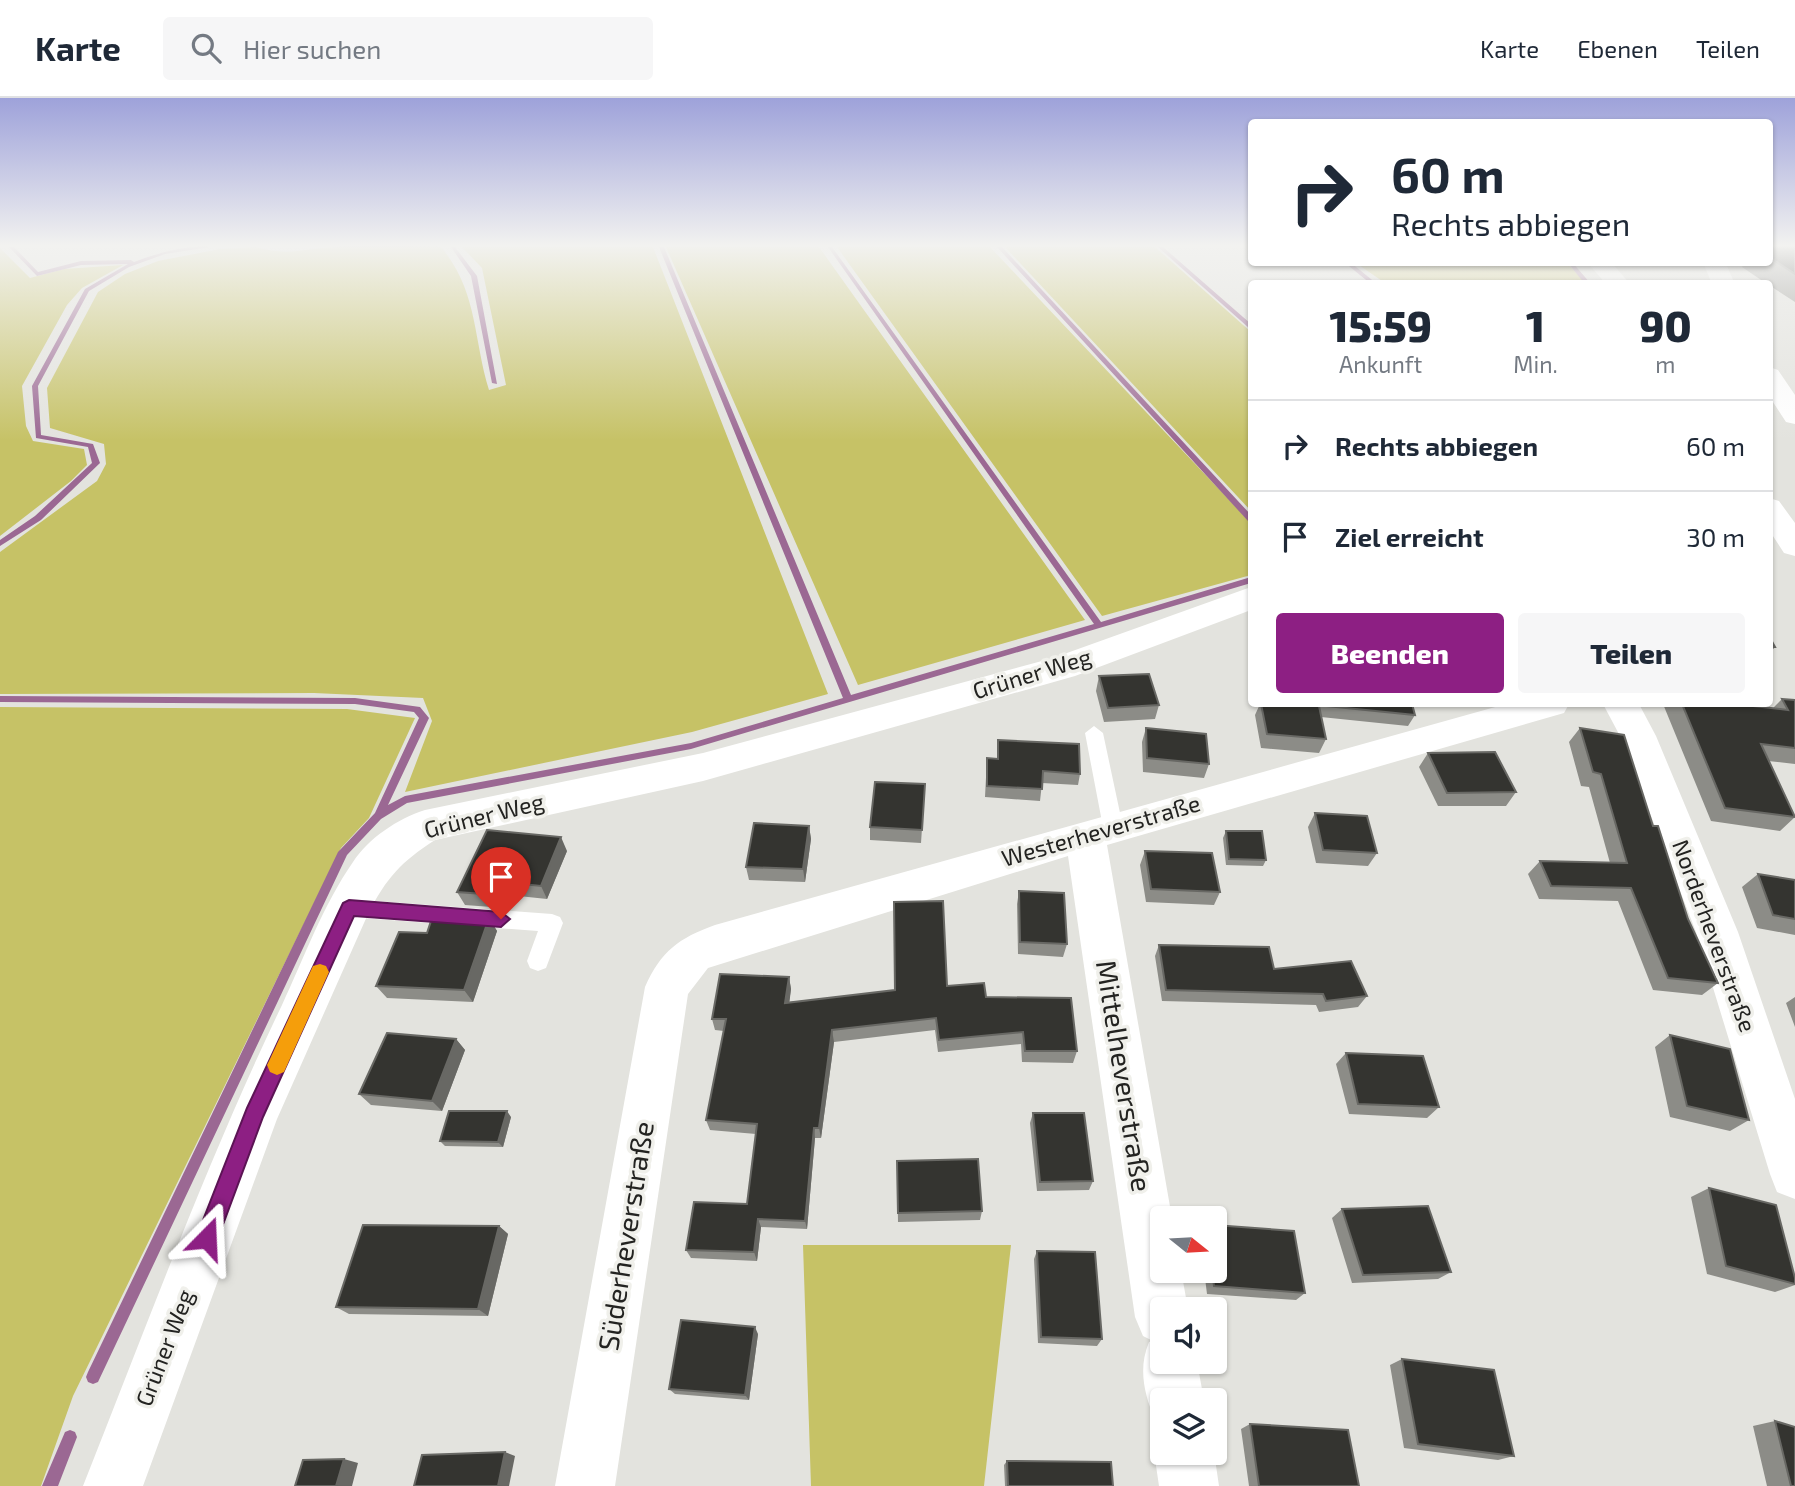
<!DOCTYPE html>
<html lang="de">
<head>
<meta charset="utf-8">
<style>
  body { margin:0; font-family:"Exo 2",sans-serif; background:#f6f6f7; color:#1f2937; height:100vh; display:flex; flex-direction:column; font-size:26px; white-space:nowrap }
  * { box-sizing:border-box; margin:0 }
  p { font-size:23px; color:#747a83 }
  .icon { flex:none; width:38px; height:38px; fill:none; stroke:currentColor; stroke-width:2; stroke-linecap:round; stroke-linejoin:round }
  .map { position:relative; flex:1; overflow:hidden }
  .sheet { position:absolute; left:1248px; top:182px; width:525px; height:427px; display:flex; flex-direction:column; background:#fff; border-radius:7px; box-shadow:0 2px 5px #0004 }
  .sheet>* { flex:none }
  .guide { position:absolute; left:1248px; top:21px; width:525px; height:147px; border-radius:7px; box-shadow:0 2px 5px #0004; background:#fff; color:#1f2937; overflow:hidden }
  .needle { width:46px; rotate:108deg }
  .tools { position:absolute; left:1150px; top:1108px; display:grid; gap:14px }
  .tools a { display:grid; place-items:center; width:77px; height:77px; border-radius:7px; background:#fff; box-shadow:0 2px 5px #0004; font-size:35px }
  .pin { position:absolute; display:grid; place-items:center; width:60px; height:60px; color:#fff; margin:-72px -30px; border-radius:50% 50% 50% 0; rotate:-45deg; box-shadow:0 0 7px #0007 }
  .pin .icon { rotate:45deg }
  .me { position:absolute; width:77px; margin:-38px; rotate:21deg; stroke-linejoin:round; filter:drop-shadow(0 0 5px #0008) }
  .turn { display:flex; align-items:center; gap:24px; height:147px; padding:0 28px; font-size:32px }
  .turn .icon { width:91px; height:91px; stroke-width:2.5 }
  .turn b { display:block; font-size:49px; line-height:60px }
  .eta { display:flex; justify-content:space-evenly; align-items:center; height:119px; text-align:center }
  .eta b { font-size:42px; font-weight:800; line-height:49px }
  .cta { display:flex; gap:14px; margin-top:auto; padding:14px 28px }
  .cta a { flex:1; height:80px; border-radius:7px; background:#8d1f83; color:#fff; font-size:28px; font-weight:800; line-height:80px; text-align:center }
  .cta a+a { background:#f6f6f7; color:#1f2937 }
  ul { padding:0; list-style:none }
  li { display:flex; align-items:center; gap:21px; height:91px; padding:0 28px; border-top:2px solid #e0e1e3 }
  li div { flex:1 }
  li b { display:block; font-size:26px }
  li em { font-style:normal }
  header { display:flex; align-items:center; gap:42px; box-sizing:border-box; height:98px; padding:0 35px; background:#fff; border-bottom:2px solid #e0e1e3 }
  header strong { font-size:33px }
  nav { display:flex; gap:38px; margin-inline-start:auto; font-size:24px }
  .search { width:490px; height:63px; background:#f6f6f7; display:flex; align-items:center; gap:18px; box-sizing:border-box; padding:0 24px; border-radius:7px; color:#747a83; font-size:26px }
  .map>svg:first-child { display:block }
  .green { fill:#c6c266 }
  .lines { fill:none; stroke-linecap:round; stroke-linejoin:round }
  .stream { fill:#9b6893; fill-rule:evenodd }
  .service { fill:#fff; fill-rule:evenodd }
  .minor { fill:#fff; fill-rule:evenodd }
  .secondary { fill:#fff; fill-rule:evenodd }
  .wall { fill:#8c8c87 }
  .shaded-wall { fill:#686864 }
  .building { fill:#343430; stroke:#686864; stroke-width:2 }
  .route { fill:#8d1f83; stroke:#5c1455; stroke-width:2 }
  .slow { fill:#f59e0b }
  .labels { text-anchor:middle; stroke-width:7; stroke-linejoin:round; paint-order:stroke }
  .street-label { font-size:23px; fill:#232321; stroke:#f0f0eb }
  .near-street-label { font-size:28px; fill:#232321; stroke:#f0f0eb }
</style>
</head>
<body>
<header>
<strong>Karte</strong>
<div class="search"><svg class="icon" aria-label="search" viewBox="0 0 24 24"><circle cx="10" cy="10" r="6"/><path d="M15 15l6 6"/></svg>Hier suchen</div>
<nav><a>Karte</a><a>Ebenen</a><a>Teilen</a></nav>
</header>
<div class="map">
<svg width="1795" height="1388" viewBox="0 0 1795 1388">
  <rect width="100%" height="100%" fill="#e3e3de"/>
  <!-- green -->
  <path class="green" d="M256,149C290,159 304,150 337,149C371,147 407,149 441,149C478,193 473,240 489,292L506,287L482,170L462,149H653L828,596L692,634L405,694L432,623L423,600L314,595L0,596V454L97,383L106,366L104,346L50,330L47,290L98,194L125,176L158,163L220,151Z
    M666,149H819L1085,522L858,587Z
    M837,149H990L1251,425V477L1102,518Z
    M1005,149H1155L1251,234V413Z
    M0,150L30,180L64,171L123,167L82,190L67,207L22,288L26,328L33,343L84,351L87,367L71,383L0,438Z
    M1356,165H1567L1586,185H1385Z
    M0,609L347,611L415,620L369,720L341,750L73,1298L41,1388H0Z
    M803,1147H1011L984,1388H811Z"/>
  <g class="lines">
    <!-- stream -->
    <path class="stream" d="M9,149H14L38,174L81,163L131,162L134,164C158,155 184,147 210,149L165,156L129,169L89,193L38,288L41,337L93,346L100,365L41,422L0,448V442L35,418L92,365L88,349L36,340L32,288L85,191L128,166L81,167L37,178Z
      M451,149H455L477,178L497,286L492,285L471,178Z
      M659,149H664L851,597L1094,526L828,149H832L1101,524L1251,479V485L691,651L407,705L381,721L347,757L98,1284L93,1286L88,1284L86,1279L88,1274L338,754L375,715L419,620L414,614L355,606L0,604V598L355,600L420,609L429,620L388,707L405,698L691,645L843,600Z
      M997,149H1002L1251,417V423H1248Z
      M1158,149H1163L1251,226V231L1249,230Z
      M1344,164H1350L1377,186H1371Z
      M1567,164H1572L1591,186H1585Z
      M70,1332L75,1334L77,1339L58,1388H42L65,1334Z"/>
    <!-- service -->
    <path class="service" d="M1094,628L1103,635L1123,729L1120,735H1106L1103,729L1085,635Z
      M349,801L552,816L560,819L563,825L546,870L538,873L530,870L527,863L538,833L349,819L342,816L338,810L342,804Z"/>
    <!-- minor -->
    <path class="minor" d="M1703,164H1725L1735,186H1712Z
      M1769,269L1778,272L1795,297V326L1786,324L1769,298Z
      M1251,489V512L1075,578L703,683L435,742C401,764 387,779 368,816L277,1021L143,1388H83C147,1227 207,1063 282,907C304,860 323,807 353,764C369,740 397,721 425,712L703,655L1053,560Z
      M1506,606H1569L1564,615L1107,747L1172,1120H1162V1172H1181L1188,1211H1162V1264H1197L1204,1302H1162V1325L1155,1322C1144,1295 1138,1271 1149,1244L1153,1243L1143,1238L1135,1219L1068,758L708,870L688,896L615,1388H555L645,889C661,853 679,840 715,827Z
      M1603,606H1639L1656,638L1738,834L1795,1001V1101L1777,1094L1770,1076L1696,834L1620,638Z
      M1162,1336V1354H1214L1219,1388H1159L1154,1354Z"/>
    <!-- secondary -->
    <path class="secondary" d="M1587,164H1611L1630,186H1606Z
      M1769,400L1779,403L1795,425V458L1784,455L1769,432Z"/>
  </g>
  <!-- wall -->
  <path class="wall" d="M1769,149H1795V204L1769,187V186H1767L1742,169L1745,164H1769Z
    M1769,538L1775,549L1769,556Z
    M1099,578L1159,607L1155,621L1104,624L1096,593Z
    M1782,601L1795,602V666L1768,663L1795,719L1780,733L1711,723L1663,606H1735L1773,610Z
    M1260,606H1412L1415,617L1408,628L1321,619L1326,641L1319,655L1261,650L1255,617Z
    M1146,630L1209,666L1204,680L1143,674L1142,644Z
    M1580,630L1653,728L1688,821L1718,885L1702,897L1653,892L1618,803L1539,801L1528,776L1540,763L1610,765L1589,689L1581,688L1569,644Z
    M998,642L1080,676L1078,687L1042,685L1040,703L985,699L987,660L997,661Z
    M1428,655L1516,694L1506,708H1438L1419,669Z
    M925,686L921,745L870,742V729Z
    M1315,715L1377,755L1368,768L1316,765L1308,729Z
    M809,728L811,741L805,784L749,782L746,769Z
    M1226,733L1266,762L1263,768L1226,767L1223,740Z
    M567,753L547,801L509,797L505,810L465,807L457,794Z
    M1145,753L1220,794L1214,807L1146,804L1140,767Z
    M1758,776L1795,782V837L1757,830L1742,789Z
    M1019,793L1067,846L1063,859L1018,856L1017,806Z
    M489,820L497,833L473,904L387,900L376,888L427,835Z
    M1159,847L1274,871L1367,898L1358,909L1319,914L1316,907L1162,903L1155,858Z
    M789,879L791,891L789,904L947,888L986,899L1077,953L1073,965L1022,964L1021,946L938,954L935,932L834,944L821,1040H815L807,1131L761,1129L757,1163L691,1160L686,1152L747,1106L756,1036L710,1032L706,1022L724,933L715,932L712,921Z
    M1795,899V929L1786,905Z
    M1670,937L1749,1022L1730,1033L1670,1019L1655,949Z
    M456,941L465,952L442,1013L371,1007L359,996Z
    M1346,955L1439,1009L1427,1020L1349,1016L1336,966Z
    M1033,1015L1093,1083L1089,1092L1037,1093L1030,1025Z
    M511,1019L503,1049L445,1048L440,1043Z
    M897,1063L982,1113L980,1122L898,1124Z
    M1709,1090L1795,1180V1187L1775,1194L1707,1176L1691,1099Z
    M1342,1111L1451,1174L1438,1181L1352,1185L1332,1120Z
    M499,1128L508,1136L488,1218L349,1216L336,1209Z
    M1037,1153L1102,1241L1097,1248L1038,1245L1034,1161Z
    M1204,1172H1214L1305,1195L1296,1202L1207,1196Z
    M758,1236L749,1302L675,1296L669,1291Z
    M1402,1261L1514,1358L1498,1362L1404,1350L1390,1267Z
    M1775,1323L1795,1388H1767L1753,1328Z
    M1250,1326L1359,1388H1249L1241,1331Z
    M1007,1363L1113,1388H1005L1004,1367Z"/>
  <!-- shaded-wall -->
  <path class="shaded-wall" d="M809,728L811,741L805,784L803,771Z
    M561,739L567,753L547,801L541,788Z
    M502,784L509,797L505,810L498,797Z
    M489,820L497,833L473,904L464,892Z
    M789,879L791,891L788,916L785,905Z
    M832,932L834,944L821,1040L819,1030Z
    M456,941L465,952L442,1013L432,1003Z
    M507,1013L511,1019L503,1049L498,1044Z
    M814,1030L815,1040L807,1131L805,1123Z
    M758,1121L761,1129L757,1163L754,1154Z
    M499,1128L508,1136L488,1218L478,1211Z
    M755,1229L758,1236L749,1302L745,1297Z
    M505,1354L515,1358L509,1388H498Z
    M344,1361L358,1365L352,1388H336Z"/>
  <!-- building -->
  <path class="building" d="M1769,149H1795V176L1769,159Z
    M1769,538L1775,549H1769Z
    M1149,576L1159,607L1108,610L1099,578Z
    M1782,601L1795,602V650L1761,646L1795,719L1725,710L1682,606H1735L1788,612Z
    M1261,606H1291L1319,608L1326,641L1267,636Z
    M1307,606H1412L1415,617Z
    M1146,630L1206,636L1209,666L1147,660Z
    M1580,630L1624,637L1653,728H1658L1688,821L1718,885L1668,880L1631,790L1551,788L1540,763L1627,765L1601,676L1593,674Z
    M998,642L1079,646L1080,676L1043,673L1042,691L987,688V660L998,661Z
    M1495,654L1516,694L1447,695L1428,655Z
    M875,684L925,686L922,732L870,729Z
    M1315,715L1367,718L1377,755L1323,752Z
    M754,725L809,728L803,771L746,769Z
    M487,732L561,739L541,788L502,784L498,797L457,794Z
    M1226,733H1262L1266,762L1229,761Z
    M1145,753L1212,755L1220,794L1151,791Z
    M1758,776L1795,782V821L1773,817Z
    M1019,793L1064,795L1067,846L1020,844Z
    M943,803L947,888L984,885L986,899L1071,900L1077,953H1025L1023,934L939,942L936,920L832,932L819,1030H814L805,1123L758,1121L754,1154L686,1152L694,1104L747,1106L757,1026L706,1022L726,921H712L720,876L789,879L785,905L895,892L894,804Z
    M433,817L489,820L464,892L376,888L399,834L427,835Z
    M1159,847L1269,849L1274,871L1351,863L1367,898L1326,903L1323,896L1166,892Z
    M387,935L456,941L432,1003L359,996Z
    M1670,937L1730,951L1749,1022L1687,1008Z
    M1346,955L1423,958L1439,1009L1358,1006Z
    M449,1013H507L498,1044L440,1043Z
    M1033,1015H1084L1093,1083L1040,1084Z
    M978,1061L982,1113L898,1115L897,1063Z
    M1709,1090L1776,1107L1795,1180V1186L1726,1168Z
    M1428,1108L1451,1174L1363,1177L1342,1111Z
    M363,1127L499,1128L478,1211L336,1209Z
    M1214,1127L1294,1133L1305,1195L1214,1188L1212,1172H1214Z
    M1037,1153L1095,1154L1102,1241L1041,1239Z
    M681,1222L755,1229L745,1297L669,1291Z
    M1402,1261L1494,1272L1514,1358L1418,1346Z
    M1775,1323L1795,1329V1388H1791Z
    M1250,1326L1348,1332L1359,1388H1259Z
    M505,1354L498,1388H414L422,1357Z
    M344,1361L336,1388H295L303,1362Z
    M1007,1363L1111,1364L1113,1388H1008Z"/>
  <!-- sky -->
  <linearGradient id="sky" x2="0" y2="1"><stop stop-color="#9ea2da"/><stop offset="0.43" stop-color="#f2f2f0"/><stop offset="1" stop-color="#f2f2f0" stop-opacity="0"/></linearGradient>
  <rect width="1795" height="343" fill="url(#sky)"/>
  <!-- route -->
  <path class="route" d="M349,802L501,814L510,821L501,829L354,818L263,1019L215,1148L207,1151L200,1148L196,1140L247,1010L343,805Z"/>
  <!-- slow -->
  <path class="slow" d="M320,866L326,868L329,874L284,974L277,977L270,974L267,967L270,961L313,868Z"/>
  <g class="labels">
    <!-- street labels -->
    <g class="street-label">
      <text transform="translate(1032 576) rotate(-17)" y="8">Grüner Weg</text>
      <text transform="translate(484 718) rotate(-14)" y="8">Grüner Weg</text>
      <text transform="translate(1101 733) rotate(-16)" y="8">Westerheverstraße</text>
      <text transform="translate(1714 838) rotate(70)" y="8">Norderheverstraße</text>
      <text transform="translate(165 1250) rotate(-69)" y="8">Grüner Weg</text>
    </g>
    <!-- near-street labels -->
    <g class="near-street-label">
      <text transform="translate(1124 978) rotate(81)" y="10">Mittelheverstraße</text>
      <text transform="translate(626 1138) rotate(-81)" y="10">Süderheverstraße</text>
    </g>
  </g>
</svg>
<div class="tools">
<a><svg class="needle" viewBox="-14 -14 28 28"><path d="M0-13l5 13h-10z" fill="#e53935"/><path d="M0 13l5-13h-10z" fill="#747a83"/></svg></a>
<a><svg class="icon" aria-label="sound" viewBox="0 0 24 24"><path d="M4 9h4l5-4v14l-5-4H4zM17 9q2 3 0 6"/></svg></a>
<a><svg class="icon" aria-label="layers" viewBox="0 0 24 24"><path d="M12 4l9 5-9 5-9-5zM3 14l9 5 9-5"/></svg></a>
</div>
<div class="pin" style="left:501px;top:821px;background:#d93025"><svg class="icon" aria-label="arrive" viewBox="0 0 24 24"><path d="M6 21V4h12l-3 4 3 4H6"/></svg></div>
<svg class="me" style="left:207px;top:1140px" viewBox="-20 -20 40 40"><path d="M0-17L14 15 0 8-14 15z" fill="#8d1f83" stroke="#fff" stroke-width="4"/></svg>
<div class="guide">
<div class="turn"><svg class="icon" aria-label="right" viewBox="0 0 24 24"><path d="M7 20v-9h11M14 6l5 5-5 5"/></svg><div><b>60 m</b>Rechts abbiegen</div></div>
</div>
<section class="sheet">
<div class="eta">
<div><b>15:59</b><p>Ankunft</p></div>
<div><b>1</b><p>Min.</p></div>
<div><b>90</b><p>m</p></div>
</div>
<ul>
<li><svg class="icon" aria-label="right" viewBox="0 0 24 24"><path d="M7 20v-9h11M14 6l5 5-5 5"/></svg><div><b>Rechts abbiegen</b></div><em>60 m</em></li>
<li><svg class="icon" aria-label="arrive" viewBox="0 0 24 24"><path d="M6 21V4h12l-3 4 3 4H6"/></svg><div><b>Ziel erreicht</b></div><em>30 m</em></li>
</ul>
<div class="cta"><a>Beenden</a><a>Teilen</a></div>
</section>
</div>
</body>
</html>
